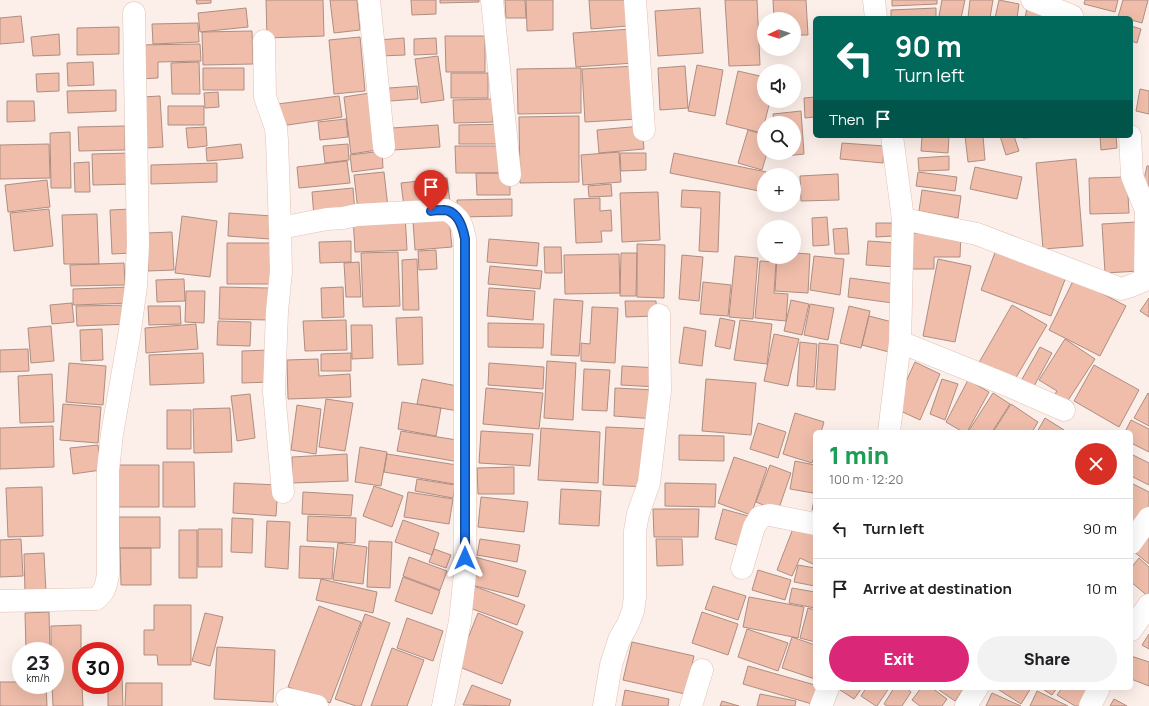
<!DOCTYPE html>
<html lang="en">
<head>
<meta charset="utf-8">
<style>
  body { margin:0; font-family:Manrope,sans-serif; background:#f2f2f2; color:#202124; height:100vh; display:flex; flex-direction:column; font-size:15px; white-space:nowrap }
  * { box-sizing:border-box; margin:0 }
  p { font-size:13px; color:#757577 }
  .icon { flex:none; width:22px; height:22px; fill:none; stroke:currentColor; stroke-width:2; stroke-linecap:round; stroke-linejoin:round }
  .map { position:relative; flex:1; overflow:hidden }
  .details { position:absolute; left:813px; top:430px; width:320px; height:260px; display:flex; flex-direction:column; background:#fff; border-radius:6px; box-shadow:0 4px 16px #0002 }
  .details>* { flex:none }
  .banner { position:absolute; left:813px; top:16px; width:320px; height:122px; border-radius:6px; box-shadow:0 4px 16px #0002; background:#00695c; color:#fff; overflow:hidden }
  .needle { width:26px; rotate:267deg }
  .tools { position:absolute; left:757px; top:12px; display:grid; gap:8px }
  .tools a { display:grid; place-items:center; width:44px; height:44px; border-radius:50%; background:#fff; box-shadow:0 4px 16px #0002; font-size:20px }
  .speed { position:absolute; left:12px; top:642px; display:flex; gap:8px; font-size:20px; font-weight:700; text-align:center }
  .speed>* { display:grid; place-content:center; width:52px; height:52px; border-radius:50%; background:#fff; box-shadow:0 4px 16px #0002; line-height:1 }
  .speed small { font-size:10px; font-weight:400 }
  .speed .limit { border:6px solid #d22; background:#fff; color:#111 }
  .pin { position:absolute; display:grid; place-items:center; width:34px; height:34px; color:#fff; margin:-41px -17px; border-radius:50% 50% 50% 0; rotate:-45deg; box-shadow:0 0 4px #0007 }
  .pin .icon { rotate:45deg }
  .me { position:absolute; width:44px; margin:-22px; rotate:0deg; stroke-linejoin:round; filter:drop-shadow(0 0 3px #0008) }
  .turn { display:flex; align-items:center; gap:14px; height:84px; padding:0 16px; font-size:18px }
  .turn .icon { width:52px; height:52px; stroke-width:2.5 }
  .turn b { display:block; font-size:28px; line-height:34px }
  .then { display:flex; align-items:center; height:38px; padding:0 16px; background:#0003; gap:8px; font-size:15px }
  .round { display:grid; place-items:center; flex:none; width:42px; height:42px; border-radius:21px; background:#f2f2f2 }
  .head { display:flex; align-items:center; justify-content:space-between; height:68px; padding:0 16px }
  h1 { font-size:24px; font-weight:800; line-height:30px; color:#1e9e55 }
  .button { display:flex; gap:8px; margin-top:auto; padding:8px 16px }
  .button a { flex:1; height:46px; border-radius:24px; background:#db2777; color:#fff; font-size:16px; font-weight:800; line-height:46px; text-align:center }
  .button a+a { background:#f2f2f2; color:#202124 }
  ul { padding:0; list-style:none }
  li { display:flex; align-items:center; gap:12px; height:60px; padding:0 16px; border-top:1px solid #e0e0e0 }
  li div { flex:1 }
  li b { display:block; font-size:15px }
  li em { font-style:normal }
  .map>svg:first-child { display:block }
  .building { fill:#efbdaa; stroke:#ae8e82 }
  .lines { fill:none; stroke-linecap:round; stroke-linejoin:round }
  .street-casing { stroke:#e3c1b4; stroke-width:23 }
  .street { stroke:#fff; stroke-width:22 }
  .route-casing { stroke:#114b97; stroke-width:10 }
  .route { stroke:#1a73e8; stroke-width:7 }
</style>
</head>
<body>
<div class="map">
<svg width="1149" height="706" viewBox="0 0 1149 706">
  <rect width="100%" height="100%" fill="#fceee9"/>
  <!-- building -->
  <path class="building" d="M196,0H211V3L197,4Z
    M266,0H323L324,36L267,38Z
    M330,0H357L360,30L334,33Z
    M411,0H436V14L412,15Z
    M440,0H479V2L440,3Z
    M505,0H525L526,18H506Z
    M526,0H553V30L527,31Z
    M589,0H625L627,26L591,29Z
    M725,0H757L760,65L729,66Z
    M773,0H806L808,35H794V19H774Z
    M892,0H937V4L892,6Z
    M942,0H965L961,18H947L939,16Z
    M970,0H993L990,18H968Z
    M999,0L1019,4L1017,18H995Z
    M1085,0H1118L1115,12L1084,4Z
    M1123,0H1148L1142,23L1131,20V18L1118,17Z
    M246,8L248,27L200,32L198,13Z
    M700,8L703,53L658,56L655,11Z
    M936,8V18H891V10Z
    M1027,8L1051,18H1025Z
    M21,16L24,42L0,44V18Z
    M198,23L199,42L153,44L152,24Z
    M1131,26L1141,29L1137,43L1131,41Z
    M119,27V54L77,55V28Z
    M631,29L634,63L576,67L573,33Z
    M252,31L253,64L203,65L202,32Z
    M59,34L60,55L33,56L31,37Z
    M445,36H485V72H446Z
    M360,37L365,91L334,94L329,40Z
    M404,38L405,55L380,56L379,40Z
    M436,38L437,54L414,55V39Z
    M200,44L201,61L158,62V78L138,79V45Z
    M438,56L444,100L421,103L415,59Z
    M93,62L94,85L68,86L67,63Z
    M199,62L200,94H172L171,63Z
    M697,65L723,70L715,116L688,111Z
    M635,66L638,119L585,122L582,69Z
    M685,66L688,108L660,110L658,68Z
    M203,68H244V90H203Z
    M581,68V113L518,114L517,69Z
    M738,71L764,77V101H770L762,133L726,124Z
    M59,73V91L37,92L36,74Z
    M451,73H488V98H451Z
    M417,86L418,99L390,101L389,88Z
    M1140,89L1149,91V114L1136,111Z
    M116,90V111L68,113L67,91Z
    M218,92L219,107L205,108L204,93Z
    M370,93L377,150L351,154L344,97Z
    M160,96L163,147L146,148L142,97Z
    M339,96L342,117L281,126L278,104Z
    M815,97V117L805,118L804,98Z
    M493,99V122L454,123L453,100Z
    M7,101H34L35,121L7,122Z
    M168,106H204V125H168Z
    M801,111L804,154L776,157V153H794V123H774L773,114Z
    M579,116V182L520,183L519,117Z
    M346,119L348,137L320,140L318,122Z
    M504,124L505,144H459V125Z
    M438,125L440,147L394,150L392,128Z
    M125,126V150L79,151L78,127Z
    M642,126L644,149L599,153L597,130Z
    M206,127L207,146L188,148L186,128Z
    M748,130L764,135V153H767L762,170L738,163Z
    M70,132L71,188H51L50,133Z
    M922,136H949L948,153L921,151Z
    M965,136H983L985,160L968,162Z
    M1000,136H1014L1019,151L1006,155Z
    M1023,136H1059L1023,138Z
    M1100,136H1116L1117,148L1101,150Z
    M842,143L884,146L883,163L840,159Z
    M49,144L50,178L0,179V145Z
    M241,144L243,158L207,161L206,148Z
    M348,144L349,160L325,163L323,146Z
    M455,146H499L500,173H456Z
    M382,151L383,168L352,172L350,155Z
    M619,152L621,182L583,185L581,155Z
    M132,153L133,184L93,185L92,154Z
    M620,153H646V170L621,171Z
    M674,153L771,173V175H764V192L670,173Z
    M949,156V170L919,171L918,158Z
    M1076,159L1083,246L1043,249L1036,163Z
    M347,161L350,183L299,188L297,167Z
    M89,162L90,192H75L74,163Z
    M217,163V182L151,184V165Z
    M1147,166H1149V186L1143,184Z
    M975,167L1022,177L1017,199L970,189Z
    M384,172L388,208L358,211L354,175Z
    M918,172L957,177L955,191L916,186Z
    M476,173H510V195H477Z
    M838,174L839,200L801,201L800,176Z
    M1127,177L1129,213L1090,214L1089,178Z
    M447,178L450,202L404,207L401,183Z
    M47,180L50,207L8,212L5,185Z
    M611,184L612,196L589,197L588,186Z
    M353,188L355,213L314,217L312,192Z
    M682,190L720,192L718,252L699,251L701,208L681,207Z
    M922,190L961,196L958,218L919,211Z
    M658,192L660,240L622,242L620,193Z
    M600,198V211L611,210L612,231H601L602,242L576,243L574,199Z
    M512,199V216L458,217L457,200Z
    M49,209L53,246L14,251L10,213Z
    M131,209L133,253L112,254L110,210Z
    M229,213L272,216L270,239L228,236Z
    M97,214L99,264H64L62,215Z
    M405,214L407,250L355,252L353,217Z
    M182,216L217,221L210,277L175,273Z
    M827,217L829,245L813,246L812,218Z
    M449,218L452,247L415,250L413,221Z
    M1136,222L1139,271L1105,273L1102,224Z
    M876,223H892L893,236L876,237Z
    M847,228L849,254H835L833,229Z
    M172,232L174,270L148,271L147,233Z
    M912,233L961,234L960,257H934V269H912Z
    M489,239L539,243L537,266L487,262Z
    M351,241V262L320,263L319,242Z
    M868,241L897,243L895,267L866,265Z
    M227,243H272V284H227Z
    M637,244L665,245L664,298L637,297Z
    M544,247H561L562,273H545Z
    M436,250L437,269L419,270L418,251Z
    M996,250L1066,277L1051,316L981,290Z
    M398,252L400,306L363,307L361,253Z
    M621,253H637L636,296H620Z
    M794,253L810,254L808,293L775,291L777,257H794Z
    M619,254L620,293L565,294L564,255Z
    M682,255L703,257L699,301L679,299Z
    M735,256L758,258L753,319L729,317Z
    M814,256L844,259L840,295L810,290Z
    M417,259L419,310H403L402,260Z
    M938,259L971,266L955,342L923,336Z
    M760,261L776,262L774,293L788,294L786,321L755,318Z
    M359,262L361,297H346L344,263Z
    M124,263L125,285L71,286L70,265Z
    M490,266L542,271L540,289L488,284Z
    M850,278L895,284L893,303L848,297Z
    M184,279L185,301L157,302L156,280Z
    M1074,279L1126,306L1100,356L1049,330Z
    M703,282L731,285L728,316L700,314Z
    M130,287L131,303L73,305V289Z
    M220,287L269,288V320L219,319Z
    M343,287L344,317L322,318L321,288Z
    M489,288L535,291L533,320L487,316Z
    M186,291H205L204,323L185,322Z
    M1149,298V317L1140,311Z
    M554,299L583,301L579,356L551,355Z
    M791,300L809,304L802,335L784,331Z
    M625,301H656L657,316L626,317Z
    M72,303L74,322L52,324L50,305Z
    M810,304L834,308L828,340L804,335Z
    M130,305V324L77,326L76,306Z
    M1012,305L1047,325L1011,386L977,366Z
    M148,306H180L181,324L149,325Z
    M849,306L870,311L861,348L840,343Z
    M592,307L618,308L615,363L581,361V343L590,344Z
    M869,316L896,323L889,352L862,345Z
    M422,317L423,364L398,365L396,318Z
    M720,318L735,321L730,349L715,346Z
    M346,320L347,350L305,351L303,321Z
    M740,320L772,324L767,364L734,360Z
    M218,321L251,322L250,346L217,345Z
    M488,323L544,324L543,348L488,347Z
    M196,324L198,349L146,353L145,328Z
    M351,325H372L373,358L352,359Z
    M51,326L54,361L31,363L28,328Z
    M684,327L706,331L702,366L679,363Z
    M102,329L103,360L81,361L80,330Z
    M774,334L799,339L788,386L764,381Z
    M1065,339L1095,359L1065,405L1053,397L1057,391L1039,380Z
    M800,342L817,344L814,387L797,386Z
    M819,343L838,345L835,390L816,389Z
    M1040,347L1052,353L1033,388L1021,381Z
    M28,349L29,371L0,372V350Z
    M270,350L271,382L242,383V351Z
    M203,353L204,383L150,385L149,355Z
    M351,353V371H321V354Z
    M318,359L319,376L350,374L351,397L288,399L287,360Z
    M547,361L576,363L573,420L544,418Z
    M915,362L940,374L920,420L894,408Z
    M69,363L106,366L103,405L66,402Z
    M489,363L544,367L543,389L488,385Z
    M1094,365L1139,390L1119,427L1074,401Z
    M622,366L658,368L657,387L621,385Z
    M584,369L610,370L607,411L582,410Z
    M52,374L54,422L20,423L18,376Z
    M422,379L462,387L458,411L417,404Z
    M706,379L756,383L751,435L702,431Z
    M942,379L958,384L945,420L930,414Z
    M968,380L989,392L967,432H963L946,422Z
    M486,388L543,393L539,429L483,424Z
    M615,388L657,390L656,419L614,416Z
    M993,393L1010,404L992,432H968Z
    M1148,393L1149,394V426L1134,418Z
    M250,394L255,438L237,441L231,396Z
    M326,399L353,403L345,451L319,447Z
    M402,402L441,408L436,436L398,429Z
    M63,404L101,407L98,443L60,440Z
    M1011,404L1038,422L1032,432H993Z
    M297,405L321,409L316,454L291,450Z
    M230,408L232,452L194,453L193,409Z
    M167,410H191V449H167Z
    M795,413L824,422L821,432H815V454L812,463L783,454Z
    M1045,418L1064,430L1063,432H1037Z
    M1131,420L1149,429V452L1131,443V432H1125Z
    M758,423L786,432L778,458L750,449Z
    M53,426L54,467L0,469V428Z
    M606,427L651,429L648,487L603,485Z
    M541,428L600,432L598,483L538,480Z
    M401,431L463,441L459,462L397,451Z
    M481,431L533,434L530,466L479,463Z
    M679,435L724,436V461L679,460Z
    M98,445L101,470L73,474L70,448Z
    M360,447L387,452L381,486L355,482Z
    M347,454L348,481L292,483V457Z
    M387,454L457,465L454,484L384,472Z
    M1131,454L1149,463V485L1131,476Z
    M734,457L767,468L751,515L718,503Z
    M795,461L815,465V486L813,493L790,489Z
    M163,462H194L195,507H163Z
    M116,465H159V507H116Z
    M770,465L791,473L778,511L756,502Z
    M514,467V494H478L477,468Z
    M417,479L455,485L453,498L415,491Z
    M234,483L278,485L276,516L233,513Z
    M665,483L716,484L715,507L665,506Z
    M1131,483L1149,492V506L1137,530L1131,527Z
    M374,486L403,496L392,527L363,516Z
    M42,487L43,536L8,537L6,488Z
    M561,489L601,491L599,526L559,524Z
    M303,492L353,495L351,516L302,514Z
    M408,492L453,499L449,524L404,517Z
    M815,494V510H812Z
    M481,497L528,502L524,532L478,527Z
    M653,509H699L698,537H654Z
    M723,509L752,517L744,547L715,539Z
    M308,516L356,518L355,543L307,541Z
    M119,517H160V548H119Z
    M232,518L253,519L252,553L231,552Z
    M403,520L439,533L432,555L395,542Z
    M267,521L290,522L288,569L265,567Z
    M794,526L815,535V565L800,558L792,576L777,570Z
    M198,529H222V567H198Z
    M179,530H197V578H179Z
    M1149,535V564L1133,551Z
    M21,539L23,576L0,577V540Z
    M480,539L520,545L517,562L477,555Z
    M656,539H682L683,565L657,566Z
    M369,541L392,542L390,588L367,587Z
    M338,543L367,547L363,584L333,580Z
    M300,546L334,548L332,579L299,578Z
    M120,548H151V585H121Z
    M434,549L451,555L446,568L429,562Z
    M44,553L46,592L25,593L24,554Z
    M409,557L447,571L440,590L403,576Z
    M475,557L526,571L518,597L468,584Z
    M1139,558L1149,567V597L1131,582V568Z
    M798,565L815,568V586L794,582Z
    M758,570L791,580L785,600L752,590Z
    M403,577L440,591L432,614L395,601Z
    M321,579L377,592L373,613L316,600Z
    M471,585L525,605L517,625L464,606Z
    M713,586L746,596L738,620L705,609Z
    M792,588L815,592V608L789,603Z
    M749,597L804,607L798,638L743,627Z
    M154,605H191V665H158L157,655H144V630H154Z
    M319,606L361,622L330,703L288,687Z
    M808,608L815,610V642L800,638Z
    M49,612L50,651H26L25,613Z
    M702,612L738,624L728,655L692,643Z
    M205,613L223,617L210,666L192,661Z
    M478,613L523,632L502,684L457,666Z
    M365,614L390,623L361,706H356L335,699Z
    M407,618L443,631L433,661L397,648Z
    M81,625V685H82L83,706H53L52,685H55V651H51V626Z
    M747,629L788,643L778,671L738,657Z
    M1149,634V649L1142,645Z
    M792,637L815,645V679L782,668Z
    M632,642L694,656L685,694L623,680Z
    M217,647L275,650L273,702L214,699Z
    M392,648L424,660L407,706H371Z
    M1131,656L1149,662V686L1131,679Z
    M748,666L815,685V688H817L812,704L743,684Z
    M115,676H122L123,706H108V685H115Z
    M0,682H21V685H46L47,706H0Z
    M126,683H162V706H125Z
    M472,685L511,700L509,706L463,705Z
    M837,688H862L854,699Z
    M866,688H889L877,706H876L861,696Z
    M894,688H906L911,692L902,706H887L884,704Z
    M921,688H932L947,699L942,706H920L912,700Z
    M936,688H964L955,701Z
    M996,688H1031L1021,704Z
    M1041,688H1057L1052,695Z
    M1062,688H1096L1086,706H1075L1057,695Z
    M625,690L669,699L668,706H622Z
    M1037,691L1068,706H1030Z
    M992,693L1021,706H986Z
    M760,694L796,701L795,706H757Z
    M1114,699L1127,706H1110Z
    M722,701L739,706H720Z"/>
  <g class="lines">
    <!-- street casing -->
    <g class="street-casing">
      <path id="street" d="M369,0L384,147
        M492,0L510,175
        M635,0L644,130
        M874,0L876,18
        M1032,0L1072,16
        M264,41L265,97L276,128L277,140L280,228L327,219L343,218L357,215L446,210C460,217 462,224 465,239V574L460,621L443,706
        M903,219L977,234L1121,289L1128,287L1145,280L1146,210L1132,176L1130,136
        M280,228L281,272L277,311L274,392L283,492
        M900,342L1007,385L1064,410
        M889,432L900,342L903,219L892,136
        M1131,543L1149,518
        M742,568L754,527L760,517L770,515L815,524
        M0,601L96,599C105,592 106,585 108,575V470L112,434L129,337L136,286L138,244L134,13
        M1131,630L1149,605
        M287,699L317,706
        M604,706L611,665L619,640L628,624L633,611L635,597V531L638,514L649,483L660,391L659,315
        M691,706L702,670
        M821,706L828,688
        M966,706L977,688
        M1090,706L1099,688"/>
    </g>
    <!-- street -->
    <use href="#street" class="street"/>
  </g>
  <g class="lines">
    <!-- route casing -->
    <g class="route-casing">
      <path id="route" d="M431,211C435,210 440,210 444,210C458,211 463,228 465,239V558"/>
    </g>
    <!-- route -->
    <use href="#route" class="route"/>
  </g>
</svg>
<div class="tools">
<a><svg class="needle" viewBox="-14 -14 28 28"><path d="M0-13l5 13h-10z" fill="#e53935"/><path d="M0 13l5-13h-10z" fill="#757577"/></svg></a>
<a><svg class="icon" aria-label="sound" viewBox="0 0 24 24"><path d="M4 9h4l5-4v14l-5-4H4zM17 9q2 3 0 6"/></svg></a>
<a><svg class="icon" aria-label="search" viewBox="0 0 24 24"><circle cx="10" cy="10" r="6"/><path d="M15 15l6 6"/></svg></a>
<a>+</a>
<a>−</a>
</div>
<div class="speed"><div>23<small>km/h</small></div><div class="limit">30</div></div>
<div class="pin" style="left:431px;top:211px;background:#d93025"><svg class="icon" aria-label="arrive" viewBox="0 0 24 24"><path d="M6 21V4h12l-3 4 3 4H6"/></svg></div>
<svg class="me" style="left:465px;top:558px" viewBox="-20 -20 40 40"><path d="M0-17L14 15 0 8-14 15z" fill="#1a73e8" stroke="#fff" stroke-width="4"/></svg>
<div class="banner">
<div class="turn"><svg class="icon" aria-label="left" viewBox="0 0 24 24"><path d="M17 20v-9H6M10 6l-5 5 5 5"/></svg><div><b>90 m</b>Turn left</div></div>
<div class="then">Then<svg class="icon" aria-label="arrive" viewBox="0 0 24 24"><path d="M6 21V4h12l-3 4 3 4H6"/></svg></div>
</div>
<section class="details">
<div class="head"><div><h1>1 min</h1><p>100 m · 12:20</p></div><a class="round" style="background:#d93025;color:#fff"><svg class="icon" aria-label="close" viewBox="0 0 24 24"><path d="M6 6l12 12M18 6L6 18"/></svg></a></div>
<ul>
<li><svg class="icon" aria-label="left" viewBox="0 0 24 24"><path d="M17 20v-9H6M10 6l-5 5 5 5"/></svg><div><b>Turn left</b></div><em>90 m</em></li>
<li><svg class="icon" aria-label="arrive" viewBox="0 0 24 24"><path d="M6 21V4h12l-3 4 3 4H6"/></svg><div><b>Arrive at destination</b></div><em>10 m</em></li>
</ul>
<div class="button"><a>Exit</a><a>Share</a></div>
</section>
</div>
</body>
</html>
